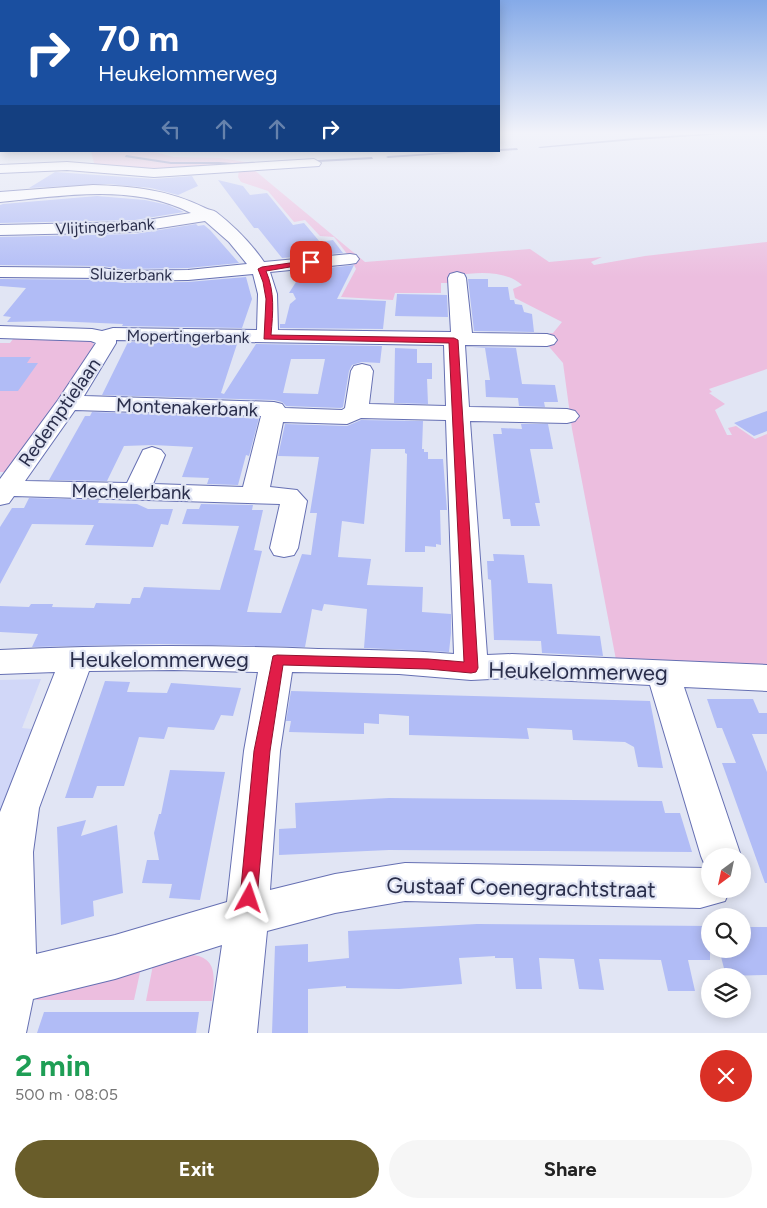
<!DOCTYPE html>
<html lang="en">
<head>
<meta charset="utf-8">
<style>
  body { margin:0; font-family:Figtree,sans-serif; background:#f6f6f6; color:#222; height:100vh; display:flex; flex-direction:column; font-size:19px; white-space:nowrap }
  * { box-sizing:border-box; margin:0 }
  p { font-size:16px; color:#767676 }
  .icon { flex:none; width:28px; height:28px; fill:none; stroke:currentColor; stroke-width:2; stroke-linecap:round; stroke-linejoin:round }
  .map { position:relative; height:1033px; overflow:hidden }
  .side { display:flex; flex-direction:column; background:#fff; flex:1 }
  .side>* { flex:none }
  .guide { position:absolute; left:0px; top:0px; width:500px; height:152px; box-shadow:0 2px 12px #0003; background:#1a4fa0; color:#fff; overflow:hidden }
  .needle { width:32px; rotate:213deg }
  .controls { position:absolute; left:701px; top:848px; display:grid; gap:10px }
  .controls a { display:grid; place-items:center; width:50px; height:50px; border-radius:50%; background:#fff; box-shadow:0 2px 12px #0003; font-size:25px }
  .pin { position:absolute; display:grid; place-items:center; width:42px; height:42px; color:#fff; margin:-21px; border-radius:10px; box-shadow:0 2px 8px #0006 }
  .me { position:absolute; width:55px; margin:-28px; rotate:5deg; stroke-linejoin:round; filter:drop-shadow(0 0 4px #0008) }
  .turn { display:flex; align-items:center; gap:18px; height:105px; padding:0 15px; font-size:22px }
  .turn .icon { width:65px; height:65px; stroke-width:2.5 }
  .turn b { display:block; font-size:35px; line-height:42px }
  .lanes { display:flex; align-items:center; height:48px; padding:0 15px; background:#0003; justify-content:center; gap:25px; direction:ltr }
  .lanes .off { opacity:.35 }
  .round { display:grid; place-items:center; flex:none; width:52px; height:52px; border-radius:26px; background:#f6f6f6 }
  .head { display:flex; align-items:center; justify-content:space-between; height:85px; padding:0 15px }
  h1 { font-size:30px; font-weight:700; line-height:38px; color:#1e9e55 }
  .action { display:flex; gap:10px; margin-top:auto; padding:10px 15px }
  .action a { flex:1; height:58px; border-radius:30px; background:#695d2a; color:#fff; font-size:20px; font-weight:700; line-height:58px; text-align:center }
  .action a+a { background:#f6f6f6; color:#222 }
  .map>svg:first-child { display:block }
  .built { fill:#d1d7f8 }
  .green { fill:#ecbedf }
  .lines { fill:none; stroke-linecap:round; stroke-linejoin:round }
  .stream { fill:#717bb8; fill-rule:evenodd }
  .building { fill:#b1bcf6; fill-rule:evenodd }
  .minor-casing { stroke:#6670b3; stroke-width:2 }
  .minor { fill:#fff; fill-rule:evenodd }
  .route { fill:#e11d48; stroke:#92132f }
  .labels { text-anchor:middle; stroke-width:4.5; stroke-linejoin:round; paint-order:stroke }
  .far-street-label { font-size:16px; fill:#2a2e4b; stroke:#e1e5f4 }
  .street-label { font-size:19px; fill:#2a2e4b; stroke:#e1e5f4 }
  .near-street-label { font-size:22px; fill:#2a2e4b; stroke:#e1e5f4 }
</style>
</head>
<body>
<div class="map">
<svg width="767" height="1033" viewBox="0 0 767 1033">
  <rect width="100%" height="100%" fill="#e1e5f4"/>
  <!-- built -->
  <path class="built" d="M41,679L22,728L32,729L0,811V680Z"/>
  <!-- green -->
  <path class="green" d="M91,151H150L174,157L220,158L252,163L159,172L92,166L94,163Z
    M253,169L365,262L530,249L549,262L602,257L591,262L594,265L645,256L767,242V369L709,389L712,392L709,393L725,404L715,410L727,435H732L728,428L736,426L755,439L767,434V672L617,665L572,429L563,363L545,342L552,341L550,333H553L562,322L515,298L513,289L522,285C506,270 477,272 457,275L451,283H441V293H395L393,300L341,297L356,269L351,259L334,237L320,236L305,220L294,222L268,191L241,182L238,177L239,170Z
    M13,339H81L92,341L95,347L9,472H0V343H10Z
    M193,955C219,958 214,981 212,1001H146L153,965Z
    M141,968L134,1000H36L42,995Z"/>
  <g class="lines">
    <!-- stream -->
    <path class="stream" d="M734,132H753L635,140L540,148L538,147L635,138Z
      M517,148L518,150L499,151V149Z
      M466,151H486L388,158L386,157L388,156Z
      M126,155L171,162H219L245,164L247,165L245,166L219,164H171L125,157Z
      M372,157L373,159L318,162L316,161L318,160Z"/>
  </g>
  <!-- building -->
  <path class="building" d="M55,172L154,179L192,176L198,186L178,195L151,188L108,184L29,188Z
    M218,180L243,186L250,195L267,193L293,225L304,223L320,242L333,240L343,253L282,258L258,228H254Z
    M97,196L145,200L168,205L184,212L135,220L0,223V205L3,204Z
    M196,224L198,226L204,225L210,230L239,263L188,268L123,269L102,266L0,265V237L135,234Z
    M354,265L337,299L386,301L383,329L280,328V324H285L290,304L296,299L293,293H289L303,271Z
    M246,277L252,299L242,328L122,326L123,324L53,321L7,322L11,317L3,316L26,288L0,286V279L102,280L123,283L188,282Z
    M468,279H488V287H508L510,300H514L515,304L522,305L524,312L532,314L534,332L474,331Z
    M397,294L447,295L448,317L395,316Z
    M128,342L237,344L221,393L224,394L256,344L382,346L380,363L362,362L352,365L349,371L343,407L341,408L286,406L282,402L274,400L102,395ZM291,359H325L318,394L283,393Z
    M472,347L516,348L522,384L555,385L558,402H544L545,407L519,406L518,398L486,397L485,380H490L485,348Z
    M395,348L417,349V363H432V379H427L428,404L394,403Z
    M0,357H31L27,363H38L18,391H0Z
    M767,411V431L754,436L734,423Z
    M92,412L259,418L249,456L246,455L238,485L207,484L209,478L182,477L193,447L153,445L124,446L107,481L49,480L85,416H90Z
    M361,420L423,421L422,449H424V452H428V459H443L447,510H440L441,545L436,544V547L425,546V552H405L407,454L405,453V449H371L364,524L342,521L338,557L371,559L367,585L423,587L422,612L451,614V633L449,652L364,648L367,609L324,604L322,611L312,609L305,647L159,644L32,647L38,634L0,632V606L29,607L31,604H53L52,607L94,608L96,603L130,604L132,598H140L144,587L220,590L239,526L182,524L187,509H199L201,504L253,505L252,510H263L254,550L262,551L247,612L281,613L302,554L311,555L317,513H310L319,457L278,456L285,424L347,426Z
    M521,424H548L553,449H530L540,503H535L540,526H511L510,519H503L493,434H502L501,428L522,429Z
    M29,498L99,500L98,503L137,504L148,509H173L168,525L161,524L153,547L85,545L94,525L32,524L0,584V527L12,508H24Z
    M493,554L524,555L528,583L552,584L557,634L600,636L603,656L542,653L541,641L494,640L491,580L488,579L487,561H494Z
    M105,681L130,682L127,692L167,693L171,683L241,688L233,716L221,715L214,730L168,727L164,739L139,737L124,786H97L93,798H65Z
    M291,691L650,701L663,768L638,767L634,747L625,742L573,740L572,730L527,728L529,739L409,735V716L379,714V724L364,723V734L289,732L291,721H286Z
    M707,699H753L759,713H767V734H752L767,772V883H765L722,763H736L722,728H717Z
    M170,770L225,772L200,900L169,898L172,884L142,883L147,860H159L154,833L159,814H161Z
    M389,798L662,801L665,813H680L692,852L389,850L279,855V829L296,828L295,803Z
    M86,820L81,836L117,825L123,893L93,901L94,916L61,925L57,827Z
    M477,924L710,926V960H688L695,991H668L661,960L599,959L604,990L579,989L574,959L539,958L542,989H516L513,958H495V956L459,958L462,984L399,989L346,988V986L308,989V1033H272L275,946L308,944V962L349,958L348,931Z
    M742,927H767V975L726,976L719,949H742Z
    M44,1012H199L196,1033H37Z"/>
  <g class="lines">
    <!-- minor casing -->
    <g class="minor-casing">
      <path id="minor" d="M314,159L321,163L319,166L154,177L67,170L0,173V165L67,162L154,169Z
        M93,185C133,186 170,190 205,208C209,210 213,210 216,212C234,226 251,243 264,262L350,254L356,255L359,259L356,263L350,264L270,272L277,294L278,330L451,332L448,278L450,274L457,272L464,274L466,278L472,333L547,334L554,336L557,340L554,344L547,346L465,345L469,407L567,409L575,411L579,416L575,421L567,423L470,421L487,655L512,654L767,665V691L684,687L741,856H710V889H730L725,901L700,908L405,901L335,913L267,931L257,1033H209L222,945L115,979L33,999L26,1033H0V812L55,672L0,674V650C106,645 212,645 318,649C363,650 408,650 454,654L446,420L361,418L347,424L283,422L270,487L297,490L307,501L298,548L294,555L284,557L274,555L270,548L280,504L14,496L9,503L0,505V479L58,400L96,343L91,341L0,338V326L92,329L102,331L113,328L257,330L258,294L253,274L188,280L123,281L102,278L0,277V267L102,268L123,271L188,270L247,264L229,242L205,221L135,232L0,235V225L135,222L191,213C134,183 62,196 0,202V192ZM116,340L444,345L446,406L369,404L373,371L370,366L362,364L354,366L351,371L345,408L342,410L285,408L282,404L274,402L84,396L116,343ZM75,410L261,416L243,487L153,484L165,455L161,450L152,447L143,450L127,483L25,481ZM174,670L258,672L244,751L227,902L115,935L36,954L33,852L39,808L89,671ZM292,672L399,674L471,680L512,678L650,685L701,856L706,868L405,863L335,874L270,890L280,751Z"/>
    </g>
    <!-- minor -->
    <use href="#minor" class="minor"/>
  </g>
  <!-- sky -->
  <linearGradient id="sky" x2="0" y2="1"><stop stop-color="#85aae8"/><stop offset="0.48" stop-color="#f2f3fa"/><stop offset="1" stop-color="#f2f3fa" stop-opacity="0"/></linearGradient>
  <rect width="767" height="277" fill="url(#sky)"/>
  <!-- route -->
  <path class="route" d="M311,260H314V263L266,271C275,292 273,312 271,335L454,338L458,340L478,668L476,672L471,673L428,669L283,665L270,751L257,898L255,904L249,906L242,904L240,898L254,751L273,656L277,655L428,659L464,662L449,343L264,339L266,299L263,282L258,269L262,267Z"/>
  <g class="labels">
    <!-- far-street labels -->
    <g class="far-street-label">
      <text transform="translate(105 226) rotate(-3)" y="6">Vlijtingerbank</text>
      <text transform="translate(131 274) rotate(1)" y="6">Sluizerbank</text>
      <text transform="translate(188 336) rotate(1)" y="6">Mopertingerbank</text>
    </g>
    <!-- street labels -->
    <g class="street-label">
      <text transform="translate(187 407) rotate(2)" y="7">Montenakerbank</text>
      <text transform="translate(59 412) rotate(-55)" y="7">Redemptielaan</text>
      <text transform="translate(131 491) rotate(1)" y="7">Mechelerbank</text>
    </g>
    <!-- near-street labels -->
    <g class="near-street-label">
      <text x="159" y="667">Heukelommerweg</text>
      <text transform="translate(578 671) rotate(1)" y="8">Heukelommerweg</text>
      <text transform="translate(521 887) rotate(1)" y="8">Gustaaf Coenegrachtstraat</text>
    </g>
  </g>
</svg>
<div class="controls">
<a><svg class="needle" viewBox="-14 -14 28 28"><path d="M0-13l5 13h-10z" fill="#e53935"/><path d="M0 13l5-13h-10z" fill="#767676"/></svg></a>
<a><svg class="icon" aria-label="search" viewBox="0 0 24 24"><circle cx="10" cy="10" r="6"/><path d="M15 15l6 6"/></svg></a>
<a><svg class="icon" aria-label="layers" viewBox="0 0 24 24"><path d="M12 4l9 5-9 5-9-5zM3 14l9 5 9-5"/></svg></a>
</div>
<div class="pin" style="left:311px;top:262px;background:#d93025"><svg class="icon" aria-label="arrive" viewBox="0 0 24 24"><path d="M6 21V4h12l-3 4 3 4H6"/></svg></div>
<svg class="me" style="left:249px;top:898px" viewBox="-20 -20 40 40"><path d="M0-17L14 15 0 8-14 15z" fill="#e11d48" stroke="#fff" stroke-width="4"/></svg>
<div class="guide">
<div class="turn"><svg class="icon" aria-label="right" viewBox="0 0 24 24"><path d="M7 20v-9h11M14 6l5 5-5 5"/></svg><div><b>70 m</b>Heukelommerweg</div></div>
<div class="lanes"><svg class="icon off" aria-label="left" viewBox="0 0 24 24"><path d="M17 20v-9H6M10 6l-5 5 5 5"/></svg><svg class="icon off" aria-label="ahead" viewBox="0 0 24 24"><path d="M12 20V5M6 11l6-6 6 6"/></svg><svg class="icon off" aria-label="ahead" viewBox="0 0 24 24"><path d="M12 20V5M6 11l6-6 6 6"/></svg><svg class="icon" aria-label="right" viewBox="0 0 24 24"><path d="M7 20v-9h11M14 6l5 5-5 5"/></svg></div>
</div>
</div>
<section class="side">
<div class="head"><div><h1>2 min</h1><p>500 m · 08:05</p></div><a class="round" style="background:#d93025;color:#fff"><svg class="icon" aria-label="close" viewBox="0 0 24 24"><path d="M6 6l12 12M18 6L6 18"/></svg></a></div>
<div class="action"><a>Exit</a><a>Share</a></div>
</section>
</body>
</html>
